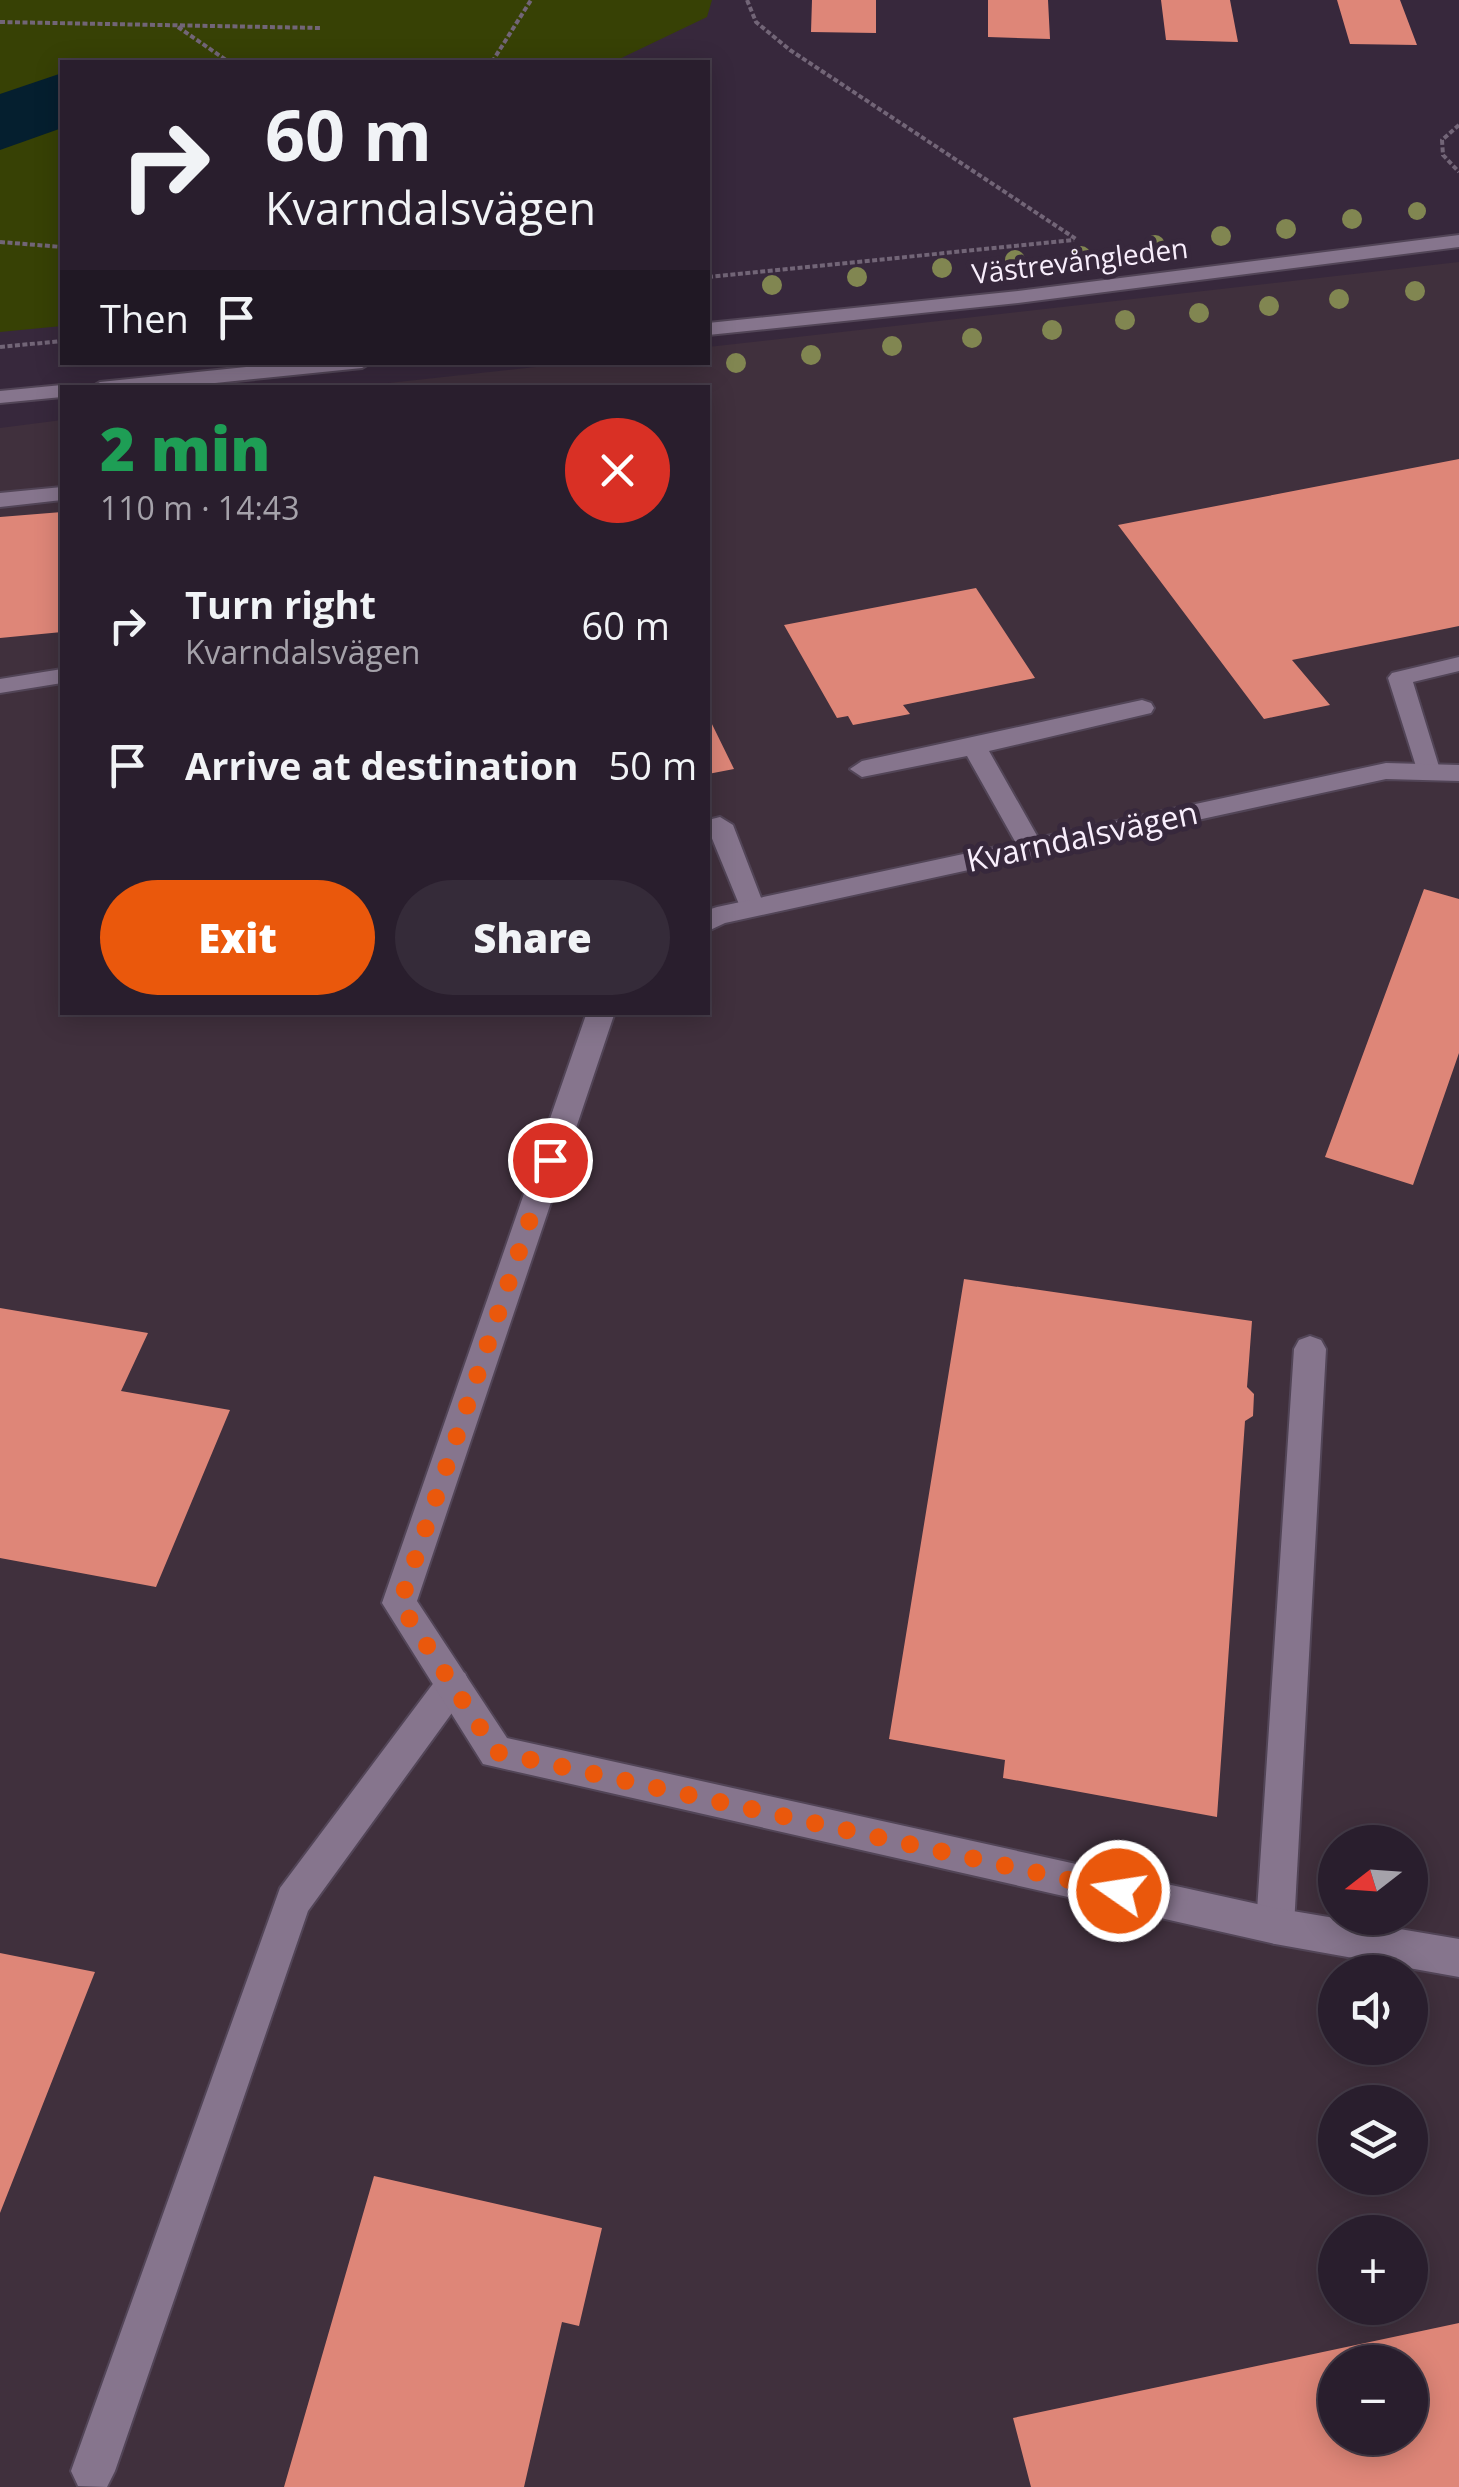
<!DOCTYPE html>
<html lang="en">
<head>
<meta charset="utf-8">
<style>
  body { margin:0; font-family:"Open Sans",sans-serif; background:#352b39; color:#f1f3f6; height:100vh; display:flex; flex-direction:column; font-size:38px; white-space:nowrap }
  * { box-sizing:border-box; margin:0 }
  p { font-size:32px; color:#a5a2aa }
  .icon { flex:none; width:55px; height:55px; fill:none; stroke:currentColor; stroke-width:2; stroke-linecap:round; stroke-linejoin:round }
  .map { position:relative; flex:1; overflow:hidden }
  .panel { position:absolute; left:60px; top:385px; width:650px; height:630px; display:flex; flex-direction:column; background:#291e2d; border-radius:0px; box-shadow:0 5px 25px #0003,0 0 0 2px #453c49 }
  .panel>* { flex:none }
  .hud { position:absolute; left:60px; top:60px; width:650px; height:305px; border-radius:0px; box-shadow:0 5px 25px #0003,0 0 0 2px #453c49; background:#291e2d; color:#f1f3f6; overflow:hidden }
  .needle { width:65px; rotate:253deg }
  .tools { position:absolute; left:1318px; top:1825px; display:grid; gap:20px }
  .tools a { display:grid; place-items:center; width:110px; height:110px; border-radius:50%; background:#291e2d; box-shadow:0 5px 25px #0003,0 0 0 2px #453c49; font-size:50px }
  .pin { position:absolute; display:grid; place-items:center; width:85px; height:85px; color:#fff; margin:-42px; border:5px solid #fff; border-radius:50%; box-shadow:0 2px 10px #0007 }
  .me { position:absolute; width:110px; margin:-55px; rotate:283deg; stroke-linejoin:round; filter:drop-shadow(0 0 8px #0008) }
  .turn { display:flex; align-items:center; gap:35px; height:210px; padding:0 40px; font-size:45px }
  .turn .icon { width:130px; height:130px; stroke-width:2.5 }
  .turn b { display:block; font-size:70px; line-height:85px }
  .then { display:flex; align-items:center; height:95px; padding:0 40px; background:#0003; gap:20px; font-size:38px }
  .round { display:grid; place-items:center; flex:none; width:105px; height:105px; border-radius:52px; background:#352b39 }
  .head { display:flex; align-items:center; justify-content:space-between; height:170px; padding:0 40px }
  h1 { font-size:60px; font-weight:800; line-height:75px; color:#1e9e55 }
  .action { display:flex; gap:20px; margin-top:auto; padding:20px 40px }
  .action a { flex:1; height:115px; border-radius:60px; background:#ea580c; color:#fff; font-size:40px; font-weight:800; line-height:115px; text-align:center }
  .action a+a { background:#352b39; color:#f1f3f6 }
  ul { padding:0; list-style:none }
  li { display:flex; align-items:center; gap:30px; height:140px; padding:0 40px }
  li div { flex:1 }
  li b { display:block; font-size:38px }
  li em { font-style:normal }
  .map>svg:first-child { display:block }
  .industrial { fill:#40303d; fill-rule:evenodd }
  .green { fill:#374105 }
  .water { fill:#051f2f }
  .building { fill:#de8678; fill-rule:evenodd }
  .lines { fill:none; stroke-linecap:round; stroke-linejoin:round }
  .lane-casing { stroke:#524557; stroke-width:4 }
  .street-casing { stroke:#524557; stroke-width:4 }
  .secondary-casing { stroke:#524557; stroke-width:4 }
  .path { stroke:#726577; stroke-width:4; stroke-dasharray:5 2.5; stroke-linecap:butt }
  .lane { fill:#86758d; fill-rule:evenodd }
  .street { fill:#86758d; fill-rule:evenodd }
  .secondary { fill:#86758d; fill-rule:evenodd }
  .tree { fill:#818651 }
  .route { stroke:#ea580c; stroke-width:18; stroke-dasharray:0 32.4 }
  .labels { text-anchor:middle; stroke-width:10; stroke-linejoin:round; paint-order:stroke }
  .far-street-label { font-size:28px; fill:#f8eefc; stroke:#37283c }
  .street-label { font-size:32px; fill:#f8eefc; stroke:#37283c }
</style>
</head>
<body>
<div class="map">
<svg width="1459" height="2487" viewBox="0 0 1459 2487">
  <rect width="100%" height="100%" fill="#37283c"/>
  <!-- industrial -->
  <path class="industrial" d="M1459,262V2487H0V428L62,420V1012H708V388L352,387L572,363L708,362V347ZM1335,1842H1410V1918H1335ZM1335,1972H1410V2048H1335ZM1335,2102H1410V2178H1335ZM1335,2232H1410V2308H1335ZM1335,2362H1410V2438H1335Z"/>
  <!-- green -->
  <path class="green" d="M0,0H712L707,17L613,62H62V326L0,332Z"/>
  <!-- water -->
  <path class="water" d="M62,73V128L0,150V94Z"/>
  <!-- building -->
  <path class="building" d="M812,0H876V33L811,32Z
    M988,0H1048L1050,39L988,37Z
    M1161,0H1230L1238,42L1166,40Z
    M1337,0H1400L1417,45L1350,44Z
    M1459,459V626L1292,660L1330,705L1264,719L1118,525Z
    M62,512V632L0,638V517Z
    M976,588L1035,678L903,705L910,714L853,725L848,716L837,718L784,625Z
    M708,716L734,769L708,774Z
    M1424,889L1459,899V1053L1413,1185L1325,1157Z
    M964,1279L1252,1321L1247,1387L1254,1394L1253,1416L1245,1421L1217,1817L1003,1778L1005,1760L889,1739Z
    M0,1308L148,1333L121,1391L230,1410L156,1587L0,1558Z
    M0,1953L95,1972L0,2213Z
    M374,2176L602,2228L579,2326L562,2322L524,2487H284Z
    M1459,2323V2487H1031L1013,2418ZM1335,2362H1410V2438H1335Z"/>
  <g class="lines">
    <!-- lane casing -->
    <g class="lane-casing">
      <path id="lane" d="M62,487V500L0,507V493Z
        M1459,657V671L1413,682L1441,773L1438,779H1420L1388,678L1392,673Z
        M62,669V683L0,693V679Z
        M1142,700L1151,703L1154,708L1151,713L989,751L1044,848L1031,857L1022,854L967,756L862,777L850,769L862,761Z
        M720,817L733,825L765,908L761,914H743L711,836H708V820Z
        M1310,1336L1321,1340L1326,1349L1294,1926L1288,1939L1275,1944L1262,1939L1256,1926L1294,1349L1299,1340Z
        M453,1668L465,1673L470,1684L465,1695L308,1911L115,2471L107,2487L78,2486L71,2471L280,1888L441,1673Z"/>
    </g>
    <!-- street casing -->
    <g class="street-casing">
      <path id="street" d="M1386,763L1459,765V781L1386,779L725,923L708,931V910L717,907Z
        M587,1012H615L417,1601L507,1738L1275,1908L1459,1939V1977L1275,1944L483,1764L382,1603Z"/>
    </g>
    <!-- secondary casing -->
    <g class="secondary-casing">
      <path id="secondary" d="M1459,235V247L1018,303L708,335V323L1018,291Z
        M295,362H372L362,368L167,388H90L100,382Z
        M62,385L70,388H62V397L0,403V391Z"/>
    </g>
    <!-- path -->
    <path class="path" d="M747,0L756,22L790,50L1076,239
      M0,22L320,28
      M178,27L229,62
      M492,62L531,0
      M1459,125L1442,140L1443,155L1459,172
      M0,242L62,247
      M708,277L1074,240
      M0,347L62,341"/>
    <!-- lane -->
    <use href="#lane" class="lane"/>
    <!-- street -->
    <use href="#street" class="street"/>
    <!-- secondary -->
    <use href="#secondary" class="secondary"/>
  </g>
  <!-- trees -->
  <g class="tree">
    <circle cx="1417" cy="211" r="9"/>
    <circle cx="1352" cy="219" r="10"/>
    <circle cx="1286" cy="229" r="10"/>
    <circle cx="1221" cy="236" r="10"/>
    <circle cx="1155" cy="245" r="10"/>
    <circle cx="1081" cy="256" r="10"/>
    <circle cx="1015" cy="260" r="10"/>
    <circle cx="942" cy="268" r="10"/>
    <circle cx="857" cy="277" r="10"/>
    <circle cx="772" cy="285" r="10"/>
    <circle cx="1415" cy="291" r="10"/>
    <circle cx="1339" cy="299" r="10"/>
    <circle cx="1269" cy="306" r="10"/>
    <circle cx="1199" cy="313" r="10"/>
    <circle cx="1125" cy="320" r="10"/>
    <circle cx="1052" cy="330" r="10"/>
    <circle cx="972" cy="338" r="10"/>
    <circle cx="892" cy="346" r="10"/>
    <circle cx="811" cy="355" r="10"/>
    <circle cx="736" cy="363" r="10"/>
  </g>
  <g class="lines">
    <!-- route -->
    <path class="route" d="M550,1160L400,1604L496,1752L1119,1891"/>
  </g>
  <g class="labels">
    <!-- far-street labels -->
    <g class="far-street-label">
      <text transform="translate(1080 261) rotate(-7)" y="10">Västrevångleden</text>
    </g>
    <!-- street labels -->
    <g class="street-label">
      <text transform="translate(1082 837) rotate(-12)" y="11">Kvarndalsvägen</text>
    </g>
  </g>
</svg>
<div class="tools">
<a><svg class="needle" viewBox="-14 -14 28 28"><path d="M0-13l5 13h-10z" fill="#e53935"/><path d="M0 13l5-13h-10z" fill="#a5a2aa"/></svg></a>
<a><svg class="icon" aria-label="sound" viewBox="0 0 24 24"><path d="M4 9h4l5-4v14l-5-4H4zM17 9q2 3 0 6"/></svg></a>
<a><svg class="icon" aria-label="layers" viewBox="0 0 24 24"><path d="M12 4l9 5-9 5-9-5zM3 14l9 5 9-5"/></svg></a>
<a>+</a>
<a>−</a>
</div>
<div class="pin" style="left:550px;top:1160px;background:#d93025"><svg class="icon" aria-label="arrive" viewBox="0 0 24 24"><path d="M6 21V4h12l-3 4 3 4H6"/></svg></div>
<svg class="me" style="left:1119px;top:1891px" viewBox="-20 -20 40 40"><circle r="17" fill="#ea580c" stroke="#fff" stroke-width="3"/><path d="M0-11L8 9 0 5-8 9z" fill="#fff"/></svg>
<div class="hud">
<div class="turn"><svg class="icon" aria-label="right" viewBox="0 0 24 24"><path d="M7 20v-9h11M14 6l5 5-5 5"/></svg><div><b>60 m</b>Kvarndalsvägen</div></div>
<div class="then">Then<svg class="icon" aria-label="arrive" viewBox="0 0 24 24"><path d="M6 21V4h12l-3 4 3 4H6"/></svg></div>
</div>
<section class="panel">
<div class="head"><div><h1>2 min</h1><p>110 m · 14:43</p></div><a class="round" style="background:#d93025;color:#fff"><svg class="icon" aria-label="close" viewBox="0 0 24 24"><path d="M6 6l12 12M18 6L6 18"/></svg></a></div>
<ul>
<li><svg class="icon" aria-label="right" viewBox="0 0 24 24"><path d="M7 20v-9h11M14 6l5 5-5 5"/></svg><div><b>Turn right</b><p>Kvarndalsvägen</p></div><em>60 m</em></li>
<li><svg class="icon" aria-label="arrive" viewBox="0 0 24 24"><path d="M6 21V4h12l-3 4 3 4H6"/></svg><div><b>Arrive at destination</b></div><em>50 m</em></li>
</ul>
<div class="action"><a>Exit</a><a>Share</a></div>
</section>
</div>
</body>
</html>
